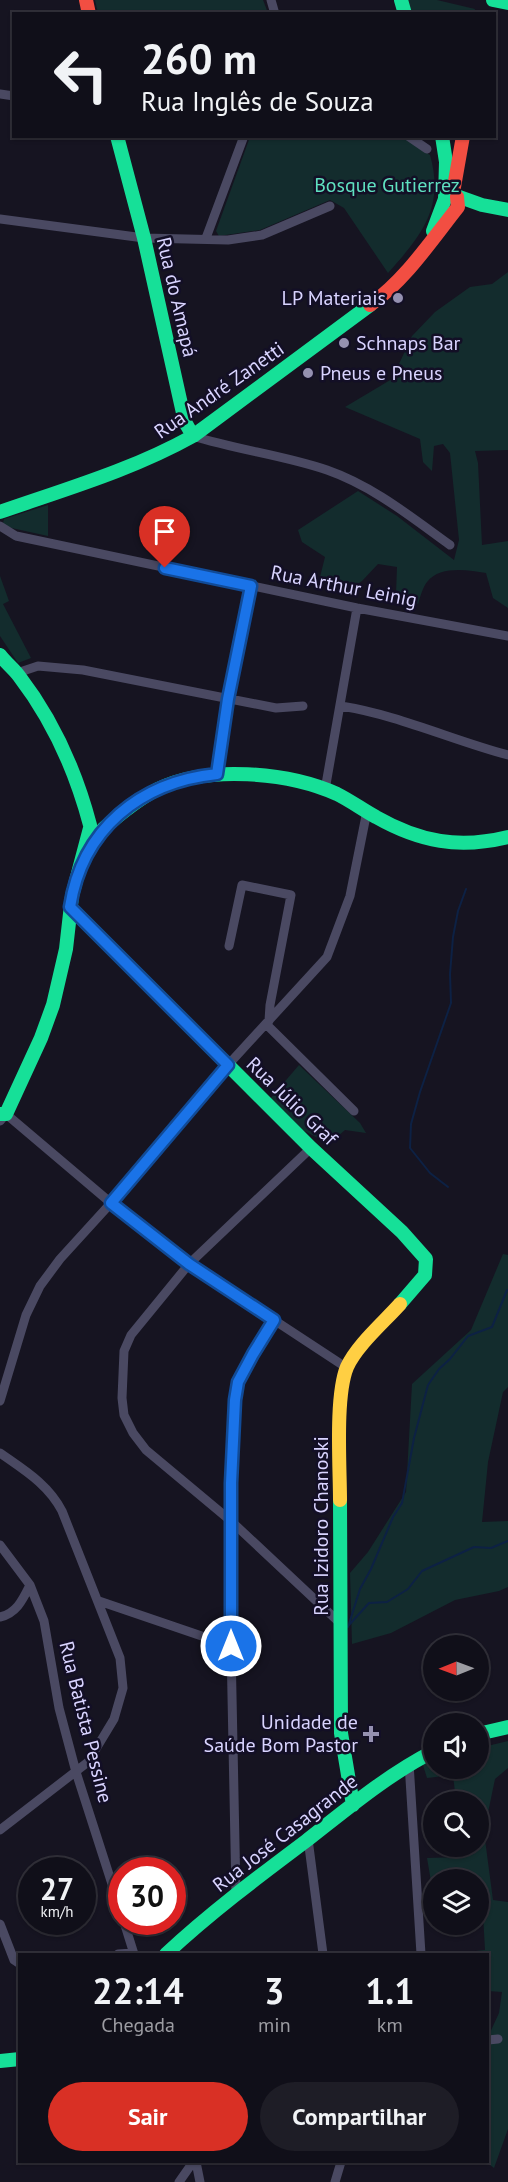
<!DOCTYPE html>
<html lang="pt">
<head>
<meta charset="utf-8">
<style>
  body { margin:0; font-family:"PT Sans",sans-serif; background:#1e1d26; color:#f1f3f6; height:100vh; display:flex; flex-direction:column; font-size:22px; white-space:nowrap }
  * { box-sizing:border-box; margin:0 }
  p { font-size:20px; color:#9c9ca2 }
  .icon { flex:none; width:33px; height:33px; fill:none; stroke:currentColor; stroke-width:2; stroke-linecap:round; stroke-linejoin:round }
  .map { position:relative; flex:1; overflow:hidden }
  .sheet { position:absolute; left:18px; top:1953px; width:471px; height:210px; display:flex; flex-direction:column; background:#100f19; border-radius:0px; box-shadow:0 2px 4px #0004,0 0 0 2px #302f38 }
  .sheet>* { flex:none }
  .hud { position:absolute; left:12px; top:12px; width:484px; height:126px; border-radius:0px; box-shadow:0 2px 4px #0004,0 0 0 2px #302f38; background:#100f19; color:#f1f3f6; overflow:hidden }
  .needle { width:39px; rotate:269deg }
  .tools { position:absolute; left:423px; top:1635px; display:grid; gap:12px }
  .tools a { display:grid; place-items:center; width:66px; height:66px; border-radius:50%; background:#100f19; box-shadow:0 2px 4px #0004,0 0 0 2px #302f38; font-size:30px }
  .speed { position:absolute; left:18px; top:1857px; display:flex; gap:12px; font-size:30px; font-weight:700; text-align:center }
  .speed>* { display:grid; place-content:center; width:78px; height:78px; border-radius:50%; background:#100f19; box-shadow:0 2px 4px #0004,0 0 0 2px #302f38; line-height:1 }
  .speed small { font-size:15px; font-weight:400 }
  .speed .limit { border:9px solid #d22; background:#fff; color:#111 }
  .pin { position:absolute; display:grid; place-items:center; width:51px; height:51px; color:#fff; margin:-62px -26px; border-radius:50% 50% 50% 0; rotate:-45deg; box-shadow:0 0 6px #0007 }
  .pin .icon { rotate:45deg }
  .me { position:absolute; width:66px; margin:-33px; rotate:0deg; stroke-linejoin:round; filter:drop-shadow(0 0 4px #0008) }
  .turn { display:flex; align-items:center; gap:21px; height:126px; padding:0 30px; font-size:27px }
  .turn .icon { width:78px; height:78px; stroke-width:2.5 }
  .turn b { display:block; font-size:42px; line-height:51px }
  .eta { display:flex; justify-content:space-evenly; align-items:center; height:102px; text-align:center }
  .eta b { font-size:36px; font-weight:700; line-height:42px }
  .primary-button { display:flex; gap:12px; margin-top:auto; padding:12px 30px }
  .primary-button a { flex:1; height:69px; border-radius:36px; background:#d93025; color:#fff; font-size:24px; font-weight:700; line-height:69px; text-align:center }
  .primary-button a+a { background:#1e1d26; color:#f1f3f6 }
  .map>svg:first-child { display:block }
  .green { fill:#132c2d }
  .lines { fill:none; stroke-linecap:round; stroke-linejoin:round }
  .stream { stroke:#0d2144; stroke-width:2 }
  .street { stroke:#4a4962; stroke-width:9 }
  .fast { stroke:#16e098; stroke-width:14 }
  .slow { stroke:#ffcf43; stroke-width:14 }
  .jam { stroke:#f24e42; stroke-width:14 }
  .route-casing { stroke:#114b97; stroke-width:15 }
  .route { stroke:#1a73e8; stroke-width:10 }
  .poi-dot { fill:#9591b1; stroke:#130f26; stroke-width:2 }
  .labels { text-anchor:middle; stroke-width:5; stroke-linejoin:round; paint-order:stroke }
  .park-label { font-size:20px; fill:#5fe0c0; stroke:#130f26 }
  .street-label { font-size:20px; fill:#d9d4ff; stroke:#130f26 }
  .poi-label { font-size:20px; fill:#d9d4ff; stroke:#130f26; text-anchor:end }
</style>
</head>
<body>
<div class="map">
<svg width="508" height="2182" viewBox="0 0 508 2182">
  <rect width="100%" height="100%" fill="#161421"/>
  <!-- green -->
  <path class="green" d="M95,0H263L268,13H98Z
    M406,0H437L475,9L474,13H411Z
    M250,137H403L430,155C445,208 421,236 388,273L344,208L330,200L260,230L219,236L216,231Z
    M508,272V450L475,451L478,463L482,545L508,541V608L493,598L486,573C468,570 440,565 427,582C423,587 420,597 418,604L396,594L397,567L378,564L362,581L344,593L319,581L325,557L302,542L298,530L358,491L397,516L454,560L459,540L450,453L443,444L434,446L432,471L423,462L420,439L345,407L392,379L412,336L435,312L470,287L492,284Z
    M48,505V536L7,527L3,523L4,519Z
    M0,576L9,601L3,604L31,658L18,663L0,636Z
    M299,1065L360,1123L366,1133L345,1130L329,1144L293,1125L269,1100Z
    M503,1254L508,1255V1387L503,1392L488,1462L482,1522L508,1521V1587L499,1591L455,1600L391,1633L352,1644L350,1573L368,1552L406,1492L412,1384L471,1330Z
    M508,1741V1768L495,1779L484,1832L493,1900L508,1902V2129L494,2168L486,2162H488V2037L499,2013L502,1992L488,1991V1954H447L485,1950L483,1914L479,1909L478,1880H434L433,1893L427,1858L462,1857L461,1847L478,1846V1802L456,1801L453,1775L427,1778L422,1762L433,1759L434,1768H478L479,1748Z"/>
  <g class="lines">
    <!-- stream -->
    <path class="stream" d="M448,1187L430,1173L410,1148L411,1124L420,1092L451,1003L450,974L453,937L458,911L466,889
      M349,1625L369,1603L387,1602L408,1589L422,1571L474,1547L491,1548L508,1541
      M348,1627L360,1589L371,1569L393,1517L402,1503L414,1438L428,1385L439,1369L450,1359L468,1336L492,1327L507,1290"/>
    <!-- street -->
    <path class="street" d="M271,0L275,14
      M0,94L14,96
      M408,136L427,149
      M0,219L144,238L228,240L262,235L330,206
      M206,238L244,136
      M193,436C237,450 283,455 327,470C373,486 411,517 450,545
      M0,526L16,536L357,608L508,636
      M17,673L38,666L83,670L276,708L303,706
      M341,706C398,715 452,740 508,755
      M217,774L228,699L251,586
      M325,790L357,608
      M229,946L242,885L291,895L270,1005L269,1021
      M266,1024L354,1111
      M0,1121L6,1114L111,1203L189,1264L347,1368
      M311,1148L189,1264L131,1335L124,1351L122,1398L124,1415L133,1433L146,1450L231,1521L341,1624
      M0,1401L26,1315L40,1286L60,1259L111,1203L228,1065L327,957L350,896L367,811
      M0,1453C24,1470 48,1484 62,1511L120,1658L123,1688L114,1719L88,1762L0,1830
      M0,1545L30,1585L44,1621L59,1708L76,1772L122,1915
      M99,1601L231,1646
      M0,1617C17,1613 23,1599 30,1585
      M409,1763L421,1954
      M308,1839L323,1954
      M236,1894L231,1646V1483L235,1400L239,1382L253,1354L274,1320
      M124,1922L134,1954
      M0,1924L14,1960L20,1964
      M118,1954L133,1953
      M488,2040L498,2039
      M196,2162L200,2182
      M179,2182L193,2162
      M335,2182L341,2162"/>
    <!-- fast -->
    <path class="fast" d="M401,0L405,14
      M493,0L508,3
      M117,136L144,238L185,422L193,436
      M454,195L482,205L508,210
      M433,231L445,199L446,162L442,136
      M0,512C66,489 132,470 193,436L370,305
      M0,655C6,663 13,668 19,676C52,719 76,772 90,825
      M103,829C120,814 138,799 158,789C207,765 288,772 337,794C351,801 363,810 376,817C420,842 459,849 508,837
      M70,907L311,1148L402,1232L426,1259L425,1275L400,1304
      M0,1114H6L41,1038L53,1005L66,949L72,896L90,828
      M340,1500L341,1733L353,1805
      M478,1734L508,1727
      M166,1954C210,1913 258,1877 306,1841C347,1809 387,1775 434,1751
      M0,2061L20,2059"/>
    <!-- slow -->
    <path class="slow" d="M340,1500C340,1467 335,1396 347,1367C357,1345 384,1322 400,1304"/>
    <!-- jam -->
    <path class="jam" d="M86,0L89,14
      M454,187L463,136
      M370,305C406,279 431,241 458,207L457,197"/>
  </g>
  <g class="lines">
    <!-- route casing -->
    <g class="route-casing">
      <path id="route" d="M165,568L251,586L228,699L217,774C140,782 82,829 70,907L228,1065L111,1203L189,1264L274,1320L253,1354L238,1382L235,1400L231,1483V1646"/>
    </g>
    <!-- route -->
    <use href="#route" class="route"/>
  </g>
  <!-- markers -->
  <g class="poi-dot">
    <circle cx="398" cy="298" r="6"/>
    <circle cx="344" cy="343" r="6"/>
    <circle cx="308" cy="373" r="6"/>
    <path d="M368 1725h6v6h6v6h-6v6h-6v-6h-6v-6h6z"/>
  </g>
  <g class="labels">
    <!-- park labels -->
    <g class="park-label">
      <text x="387" y="192">Bosque Gutierrez</text>
    </g>
    <!-- street labels -->
    <g class="street-label">
      <text transform="translate(177 297) rotate(77)" y="7">Rua do Amapá</text>
      <text transform="translate(219 390) rotate(-35)" y="7">Rua André Zanetti</text>
      <text transform="translate(344 586) rotate(11)" y="7">Rua Arthur Leinig</text>
      <text transform="translate(292 1101) rotate(44)" y="7">Rua Júlio Graf</text>
      <text transform="translate(321 1526) rotate(-90)" y="7">Rua Izidoro Chanoski</text>
      <text transform="translate(86 1722) rotate(76)" y="7">Rua Batista Pessine</text>
      <text transform="translate(285 1833) rotate(-38)" y="7">Rua José Casagrande</text>
    </g>
    <!-- poi labels -->
    <g class="poi-label">
      <text x="386" y="305">LP Materiais</text>
      <text x="356" y="350" text-anchor="start">Schnaps Bar</text>
      <text x="320" y="380" text-anchor="start">Pneus e Pneus</text>
      <text x="358" y="1729">Unidade de<tspan x="358" dy="23">Saúde Bom Pastor</tspan></text>
    </g>
  </g>
</svg>
<div class="tools">
<a><svg class="needle" viewBox="-14 -14 28 28"><path d="M0-13l5 13h-10z" fill="#e53935"/><path d="M0 13l5-13h-10z" fill="#9c9ca2"/></svg></a>
<a><svg class="icon" aria-label="sound" viewBox="0 0 24 24"><path d="M4 9h4l5-4v14l-5-4H4zM17 9q2 3 0 6"/></svg></a>
<a><svg class="icon" aria-label="search" viewBox="0 0 24 24"><circle cx="10" cy="10" r="6"/><path d="M15 15l6 6"/></svg></a>
<a><svg class="icon" aria-label="layers" viewBox="0 0 24 24"><path d="M12 4l9 5-9 5-9-5zM3 14l9 5 9-5"/></svg></a>
</div>
<div class="speed"><div>27<small>km/h</small></div><div class="limit">30</div></div>
<div class="pin" style="left:165px;top:568px;background:#d93025"><svg class="icon" aria-label="arrive" viewBox="0 0 24 24"><path d="M6 21V4h12l-3 4 3 4H6"/></svg></div>
<svg class="me" style="left:231px;top:1646px" viewBox="-20 -20 40 40"><circle r="17" fill="#1a73e8" stroke="#fff" stroke-width="3"/><path d="M0-11L8 9 0 5-8 9z" fill="#fff"/></svg>
<div class="hud">
<div class="turn"><svg class="icon" aria-label="left" viewBox="0 0 24 24"><path d="M17 20v-9H6M10 6l-5 5 5 5"/></svg><div><b>260 m</b>Rua Inglês de Souza</div></div>
</div>
<section class="sheet">
<div class="eta">
<div><b>22:14</b><p>Chegada</p></div>
<div><b>3</b><p>min</p></div>
<div><b>1.1</b><p>km</p></div>
</div>
<div class="primary-button"><a>Sair</a><a>Compartilhar</a></div>
</section>
</div>
</body>
</html>
